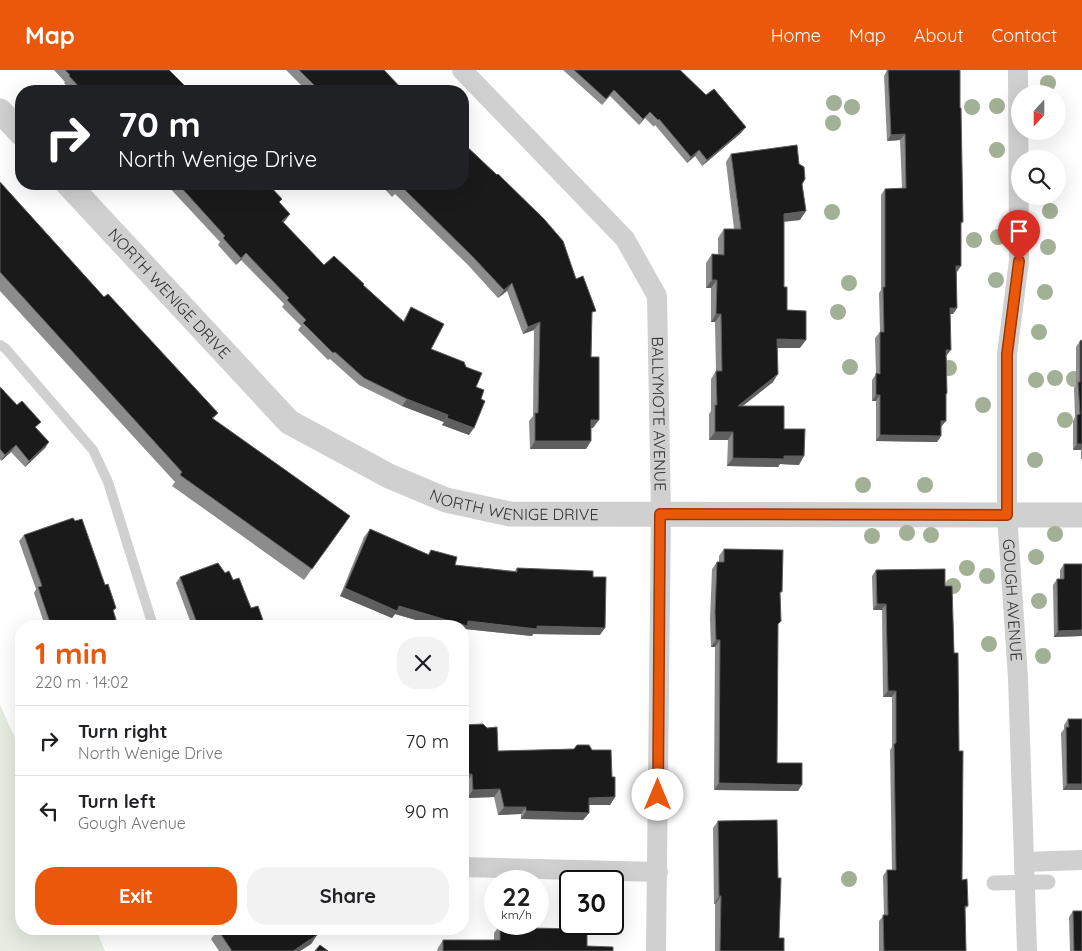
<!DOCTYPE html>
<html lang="en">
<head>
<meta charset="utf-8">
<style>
  body { margin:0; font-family:Quicksand,sans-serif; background:#f2f2f2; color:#202124; height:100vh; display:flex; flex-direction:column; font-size:19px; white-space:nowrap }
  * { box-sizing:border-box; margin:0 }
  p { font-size:16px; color:#757577 }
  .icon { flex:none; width:28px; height:28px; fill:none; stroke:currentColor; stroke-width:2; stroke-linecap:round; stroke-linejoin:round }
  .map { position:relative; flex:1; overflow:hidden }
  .details { position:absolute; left:15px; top:550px; width:454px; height:315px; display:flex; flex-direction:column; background:#fff; border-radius:20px; box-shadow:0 5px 20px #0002 }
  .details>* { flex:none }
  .top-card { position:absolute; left:15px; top:15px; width:454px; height:105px; border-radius:20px; box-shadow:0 5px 20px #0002; background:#202124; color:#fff; overflow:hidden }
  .needle { width:32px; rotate:201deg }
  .tools { position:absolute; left:1011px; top:15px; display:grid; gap:10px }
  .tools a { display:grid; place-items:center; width:55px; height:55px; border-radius:50%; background:#fff; box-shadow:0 5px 20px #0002; font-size:25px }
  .speed { position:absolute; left:484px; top:800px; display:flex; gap:10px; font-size:25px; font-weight:700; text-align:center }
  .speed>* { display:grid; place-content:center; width:65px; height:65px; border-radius:50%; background:#fff; box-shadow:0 5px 20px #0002; line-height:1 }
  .speed small { font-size:12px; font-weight:400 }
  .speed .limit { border:2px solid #111; border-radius:8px; background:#fff; color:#111 }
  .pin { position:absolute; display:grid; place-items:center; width:42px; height:42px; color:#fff; margin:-51px -21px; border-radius:50% 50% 50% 0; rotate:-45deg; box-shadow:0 0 5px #0007 }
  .pin .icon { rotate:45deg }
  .me { position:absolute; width:55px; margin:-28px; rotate:0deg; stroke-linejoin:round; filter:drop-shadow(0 0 4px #0008) }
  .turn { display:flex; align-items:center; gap:18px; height:105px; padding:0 20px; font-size:22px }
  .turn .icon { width:65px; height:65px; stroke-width:2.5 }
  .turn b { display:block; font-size:35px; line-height:42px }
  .round { display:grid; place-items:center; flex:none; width:52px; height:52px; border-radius:20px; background:#f2f2f2 }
  .headline { display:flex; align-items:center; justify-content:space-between; height:85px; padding:0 20px }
  h1 { font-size:30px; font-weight:800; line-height:38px; color:#ea580c }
  .button { display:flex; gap:10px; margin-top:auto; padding:10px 20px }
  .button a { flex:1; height:58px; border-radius:20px; background:#ea580c; color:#fff; font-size:20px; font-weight:800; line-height:58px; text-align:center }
  .button a+a { background:#f2f2f2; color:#202124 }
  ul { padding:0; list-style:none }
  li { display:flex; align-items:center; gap:15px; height:70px; padding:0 20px; border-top:1px solid #e0e0e0 }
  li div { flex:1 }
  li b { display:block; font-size:19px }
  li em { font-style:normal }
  header { display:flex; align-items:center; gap:30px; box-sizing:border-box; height:70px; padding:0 25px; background:#ea580c; color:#fff }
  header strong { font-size:24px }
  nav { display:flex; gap:28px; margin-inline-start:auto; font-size:18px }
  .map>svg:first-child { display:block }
  .green { fill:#e6ecdf }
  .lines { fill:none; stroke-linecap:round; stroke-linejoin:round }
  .service { stroke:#d0d0d0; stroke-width:10 }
  .pedestrian { stroke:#d0d0d0; stroke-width:15 }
  .minor { stroke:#d0d0d0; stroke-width:20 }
  .tertiary { stroke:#d0d0d0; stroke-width:25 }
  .tree { fill:#a2b095 }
  .wall { fill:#8c8c8c }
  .shaded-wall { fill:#5f5f5f }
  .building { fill:#1a1a1a; stroke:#5f5f5f }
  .route-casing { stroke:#983908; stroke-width:12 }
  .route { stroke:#ea580c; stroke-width:9 }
  .labels { text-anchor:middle; stroke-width:5; stroke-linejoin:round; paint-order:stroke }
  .street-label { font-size:16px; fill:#333; stroke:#fff }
</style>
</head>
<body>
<header>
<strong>Map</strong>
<nav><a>Home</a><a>Map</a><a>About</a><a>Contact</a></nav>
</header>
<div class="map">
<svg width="1082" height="881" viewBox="0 0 1082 881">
  <rect width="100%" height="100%" fill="#fff"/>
  <!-- green -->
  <path class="green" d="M0,635L21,681V859H96L105,881H0Z"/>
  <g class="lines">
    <!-- service -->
    <path class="service" d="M0,275L6,279L93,380L108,412L153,556"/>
    <!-- pedestrian -->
    <path class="pedestrian" d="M994,813L1048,812"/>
    <!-- minor -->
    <g class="minor">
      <path id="s1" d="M462,0L625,169L657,226L661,444L656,881"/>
      <path id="s2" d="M1018,0L1019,191L1007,284V445L1018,608L1027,881"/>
      <path d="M1024,792L1082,790"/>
      <path d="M462,797L658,802"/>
    </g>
    <!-- tertiary -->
    <g class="tertiary">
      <path d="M0,41L21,63"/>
      <path id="s3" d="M68,114L289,352L389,406L446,430L510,444L1082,445"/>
    </g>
  </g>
  <!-- trees -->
  <g class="tree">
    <circle cx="1048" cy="13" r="8"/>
    <circle cx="834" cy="33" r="8"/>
    <circle cx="997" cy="36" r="8"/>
    <circle cx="852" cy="37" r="8"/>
    <circle cx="972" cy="37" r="8"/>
    <circle cx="833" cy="53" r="8"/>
    <circle cx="997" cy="80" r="8"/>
    <circle cx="1050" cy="141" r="8"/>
    <circle cx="832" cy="142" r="8"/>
    <circle cx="998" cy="167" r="8"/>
    <circle cx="974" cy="170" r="8"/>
    <circle cx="1048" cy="177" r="8"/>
    <circle cx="996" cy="210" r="8"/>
    <circle cx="849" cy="213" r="8"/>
    <circle cx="1045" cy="222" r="8"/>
    <circle cx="838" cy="242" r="8"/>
    <circle cx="1039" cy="262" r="8"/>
    <circle cx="850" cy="297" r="8"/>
    <circle cx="949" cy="298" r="8"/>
    <circle cx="1055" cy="308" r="8"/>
    <circle cx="1074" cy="309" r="8"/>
    <circle cx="1036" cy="310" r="8"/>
    <circle cx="983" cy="335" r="8"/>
    <circle cx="1065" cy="350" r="8"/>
    <circle cx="1035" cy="390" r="8"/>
    <circle cx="863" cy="415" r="8"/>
    <circle cx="925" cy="415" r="8"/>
    <circle cx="907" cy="463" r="8"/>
    <circle cx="1055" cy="464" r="8"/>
    <circle cx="931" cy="465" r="8"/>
    <circle cx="872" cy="466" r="8"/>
    <circle cx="1036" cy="487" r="8"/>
    <circle cx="967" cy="498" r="8"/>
    <circle cx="987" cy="506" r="8"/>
    <circle cx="953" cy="516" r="8"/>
    <circle cx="1039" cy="531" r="8"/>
    <circle cx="989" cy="574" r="8"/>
    <circle cx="1043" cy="586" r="8"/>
    <circle cx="849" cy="809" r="8"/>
  </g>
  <!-- wall -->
  <path class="wall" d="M54,0H169L188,21H71L64,13L65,12Z
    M286,0H384L402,19L409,21H307Z
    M563,0H680L741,63L702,96L695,86L687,93L655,55L654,57L645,48L639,55L610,26L602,35Z
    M887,0H960V38L963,152L961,154L957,202V238L953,244H950L946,286V326L941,357V366L937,372L876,371V331H872V310L876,304L875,268L880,262L879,223L881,220V125L885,119L902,118L900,70L887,71L884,6Z
    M731,84L802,114L800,150L784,152V217L787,240L800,278H777L773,312L743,336L784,359L799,395L780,394L778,397L727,396L728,370H709V344L711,341V309L716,301L715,252H711V218H706V193L712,184L718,185V168L724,159H734L726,92Z
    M0,112L104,227L218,343L213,349L350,446L304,510L172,416L175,412L0,221Z
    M166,114H249L256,120L282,129L279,133L290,144L283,152L324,195L363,215L403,251L411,237L431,279L476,317L481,329L469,365L442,355L444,352L402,336L359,315L330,289L328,290L298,260L301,256L282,237L284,234L241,190L236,195L218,175L220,172Z
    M380,114H462L576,209L592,247L591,287L593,358H591V371L586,379H530L529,351L533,346L534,260L523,264L507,221L498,228L468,195L395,124L392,127Z
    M1082,270V389H1081V380H1073V351L1075,347L1074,318L1076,315V277L1080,271Z
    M0,317L49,372L45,378L25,397L11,382L1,391L0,389Z
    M75,451L116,538L113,542L118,556H45L34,523L36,519L19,471L24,465Z
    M370,459L428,484L431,480L455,495L515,501L517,498L593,507L600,565L533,564L532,566L465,559L462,556H437L395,544L392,548L340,526L364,467Z
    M724,479L780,525L778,555L777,693L798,721L714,720L715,577H711L710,549L712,499L717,492H719V486Z
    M1064,494L1082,566L1054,567L1053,515L1057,509H1060V500Z
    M876,500L945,516L954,583L959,681L962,810L968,836L965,839L966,881H879V851L884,845L883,806L887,800H892L890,680L892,677V627H883L882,540H873L872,506Z
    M225,503L233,510L251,538L265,556H192L176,513L180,507Z
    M1068,649H1082V720H1063L1061,663L1064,659V655Z
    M462,655L498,681L612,707L615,727L610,735H589V743L583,750L521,749V744L498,745L494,727L467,728V712H462Z
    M718,751L778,808L779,868L784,881H715V834H714L713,758Z
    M1073,841L1082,881H1070L1069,847Z
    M500,855L527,858L587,876L613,881H437L438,878L443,870H494V863Z
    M218,860L317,865L311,874L300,881H219L211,869Z"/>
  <!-- shaded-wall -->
  <path class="shaded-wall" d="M650,42L645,48L639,55L643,49Z
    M746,57L741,63L702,96L707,90Z
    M905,64L900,70L887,71L891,65Z
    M699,80L695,86L687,93L691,87Z
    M806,141L800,150L778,152L784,144Z
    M290,144L285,151L277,158L282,151Z
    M246,183L241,190L236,195L241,188Z
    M956,196H961L957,202Z
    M712,210H717L711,218H706Z
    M512,213L507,221L498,228L504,220Z
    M950,238H957L953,244H945Z
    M716,244H721L715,252H711Z
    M540,252L534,260L523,264L528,257Z
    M777,269L806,270L800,278H771Z
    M946,280H951L946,286Z
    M778,304L773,312L732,344L738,336Z
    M876,325H880L876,331H872Z
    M407,329L448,345L444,352L402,336Z
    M447,348L474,358L469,365L442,355Z
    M591,350H599L593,358H585Z
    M941,351H946L941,357Z
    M715,362H733L728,370H709Z
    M880,365L941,366L937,372L876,371Z
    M535,371H591L586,379H530Z
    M49,372L45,378L25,397L29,391Z
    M1077,374H1082V378L1081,380H1073Z
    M16,375L11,382L1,391L5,385Z
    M784,386H804L799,395L780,394L778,397L727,396L733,388Z
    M345,518L399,536L468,551L537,556L605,558L600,565L533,564L532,566L465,559L462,562V556H437L395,544L392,548L340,526Z
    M877,534H886L882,540H873Z
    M1082,560V566L1054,567L1058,561Z
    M716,570H720L715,577H711Z
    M888,621H896L892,627H883Z
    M462,704H472L467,712H462Z
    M719,713L802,715L798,721L714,720Z
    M1067,714H1082V720H1063Z
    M500,719L494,727L467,728L473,720Z
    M615,727L610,735H583L589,728Z
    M504,737H526L521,744L498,745Z
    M526,741L589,743L583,750L521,749Z
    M719,826H721L715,834H714Z
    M317,865L311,874L300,881H293Z"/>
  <!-- building -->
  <path class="building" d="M65,0H169L187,18L186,19L188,21H83L69,6L70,5Z
    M299,0H384L402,19L404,17L409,21H320Z
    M574,0H680L706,25L714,19L746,57L707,90L699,80L691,87L659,49L658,50L650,42L643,49L614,20L606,29Z
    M888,0H960V38H961L963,152H961V196H956L957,238H950L951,280H946L947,323L946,324V351H941V366L880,365V325H876V303L880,304V262H884L883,217H885V119L906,118L905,64L891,65Z
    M462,72L497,105L498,104L544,149L563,171L576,209L583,206L596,241L592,242L591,287H599V350H591V371H535V343H538L540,252L528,257L512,213L504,220L473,187L401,116L398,119L393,114H462Z
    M797,75L799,94L804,97L805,109L802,114L806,141L784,144V217H787V240L806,241V270L777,269L778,304L738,336H784V359H805L804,386H784V389L733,388V362H715V335H717L716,301H722L721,244H716L717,210H712V184L724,185V159H741L731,84Z
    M0,112L104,227L108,224L218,343L212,348L350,446L312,499L180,405L182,402L0,202Z
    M178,114H249L256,120L263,114H268L282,129L279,132L290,144L282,151L324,195L334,186L364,214L363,215L404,252L411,237L444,254L431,279L464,292L466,297L482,303L476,317L484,320L481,329L485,331L474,358L447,348L448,345L407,329L364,308L335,282L333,283L303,253L306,250L287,230L289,228L246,183L241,188L223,168L225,166Z
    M1082,270V374H1077V345L1080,344L1078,312H1080V271Z
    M0,317L17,335L22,331L41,352L35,357L49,372L29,391L16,375L5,385L0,379Z
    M73,448L75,451L82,449L105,515L108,514L116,538L113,540L118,556H51L38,517L42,516L24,465Z
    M370,459L429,485L431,480L457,487L455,495L517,502V498L593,501V507H606L605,558L537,556V559L468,551L467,556L399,536L397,541L345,518Z
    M724,479L783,480L782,522H780L781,551L778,554L777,693H802V715L719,713L720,570H716L715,542L717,492H724Z
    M218,493L225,503L229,501L233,510L239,508L251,538L258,536L265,556H198L180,507Z
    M1064,494H1082V560L1058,561L1057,509H1064Z
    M945,499V516H952L954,583H958L959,681H963L962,810L967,809L968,836H965L966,881H884L883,845H888L887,800H896L894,674L896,673V621H888L886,534H877L876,500Z
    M1068,649H1082V714H1067L1066,657H1069Z
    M483,654L487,658L497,657L498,681L574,679L577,675H589L592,680H611L612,707H615V727L589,728V743L526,741V737H504L500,719L473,720L472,704H462V655Z
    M777,750L778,808H781L779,868H784V881H720L721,826H719L718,751Z
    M1073,841H1082V881H1074Z
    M500,855H527V858L587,859V876L613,877V881H443V870H500Z
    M220,859H313L317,865L293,881H232L218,860Z
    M320,875L328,881H315Z"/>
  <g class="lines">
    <!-- route casing -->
    <g class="route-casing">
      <path id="route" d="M658,725L660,444L1007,445V284L1019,191"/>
    </g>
    <!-- route -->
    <use href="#route" class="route"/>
  </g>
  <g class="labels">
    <!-- street labels -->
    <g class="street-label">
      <text dy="6" stroke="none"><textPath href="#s3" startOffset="149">NORTH WENIGE DRIVE</textPath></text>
      <text dy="6" stroke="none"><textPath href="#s1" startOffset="418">BALLYMOTE AVENUE</textPath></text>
      <text dy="6" stroke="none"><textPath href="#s3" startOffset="569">NORTH WENIGE DRIVE</textPath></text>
      <text dy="6" stroke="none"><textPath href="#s2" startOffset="531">GOUGH AVENUE</textPath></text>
    </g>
  </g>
</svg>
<div class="tools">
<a><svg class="needle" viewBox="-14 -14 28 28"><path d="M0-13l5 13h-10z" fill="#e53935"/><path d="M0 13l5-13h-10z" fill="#757577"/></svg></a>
<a><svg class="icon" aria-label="search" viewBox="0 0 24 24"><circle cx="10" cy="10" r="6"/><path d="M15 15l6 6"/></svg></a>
</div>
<div class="speed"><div>22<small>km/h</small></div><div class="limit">30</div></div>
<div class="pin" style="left:1019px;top:191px;background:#d93025"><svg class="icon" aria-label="arrive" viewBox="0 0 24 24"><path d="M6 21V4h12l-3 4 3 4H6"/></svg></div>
<svg class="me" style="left:658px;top:725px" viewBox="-20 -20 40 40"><circle r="19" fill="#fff"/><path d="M0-13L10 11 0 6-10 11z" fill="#ea580c"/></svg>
<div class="top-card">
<div class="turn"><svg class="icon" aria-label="right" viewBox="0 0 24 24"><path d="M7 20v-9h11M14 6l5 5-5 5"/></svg><div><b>70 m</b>North Wenige Drive</div></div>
</div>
<section class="details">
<div class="headline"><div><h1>1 min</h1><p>220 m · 14:02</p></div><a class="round"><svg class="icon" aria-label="close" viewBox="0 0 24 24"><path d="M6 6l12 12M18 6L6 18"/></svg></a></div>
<ul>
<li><svg class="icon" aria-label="right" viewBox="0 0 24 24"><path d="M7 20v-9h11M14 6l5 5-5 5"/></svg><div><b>Turn right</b><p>North Wenige Drive</p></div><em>70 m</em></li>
<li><svg class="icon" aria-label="left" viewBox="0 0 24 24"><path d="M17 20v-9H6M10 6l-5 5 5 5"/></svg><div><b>Turn left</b><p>Gough Avenue</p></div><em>90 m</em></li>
</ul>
<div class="button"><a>Exit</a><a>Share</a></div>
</section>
</div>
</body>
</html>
